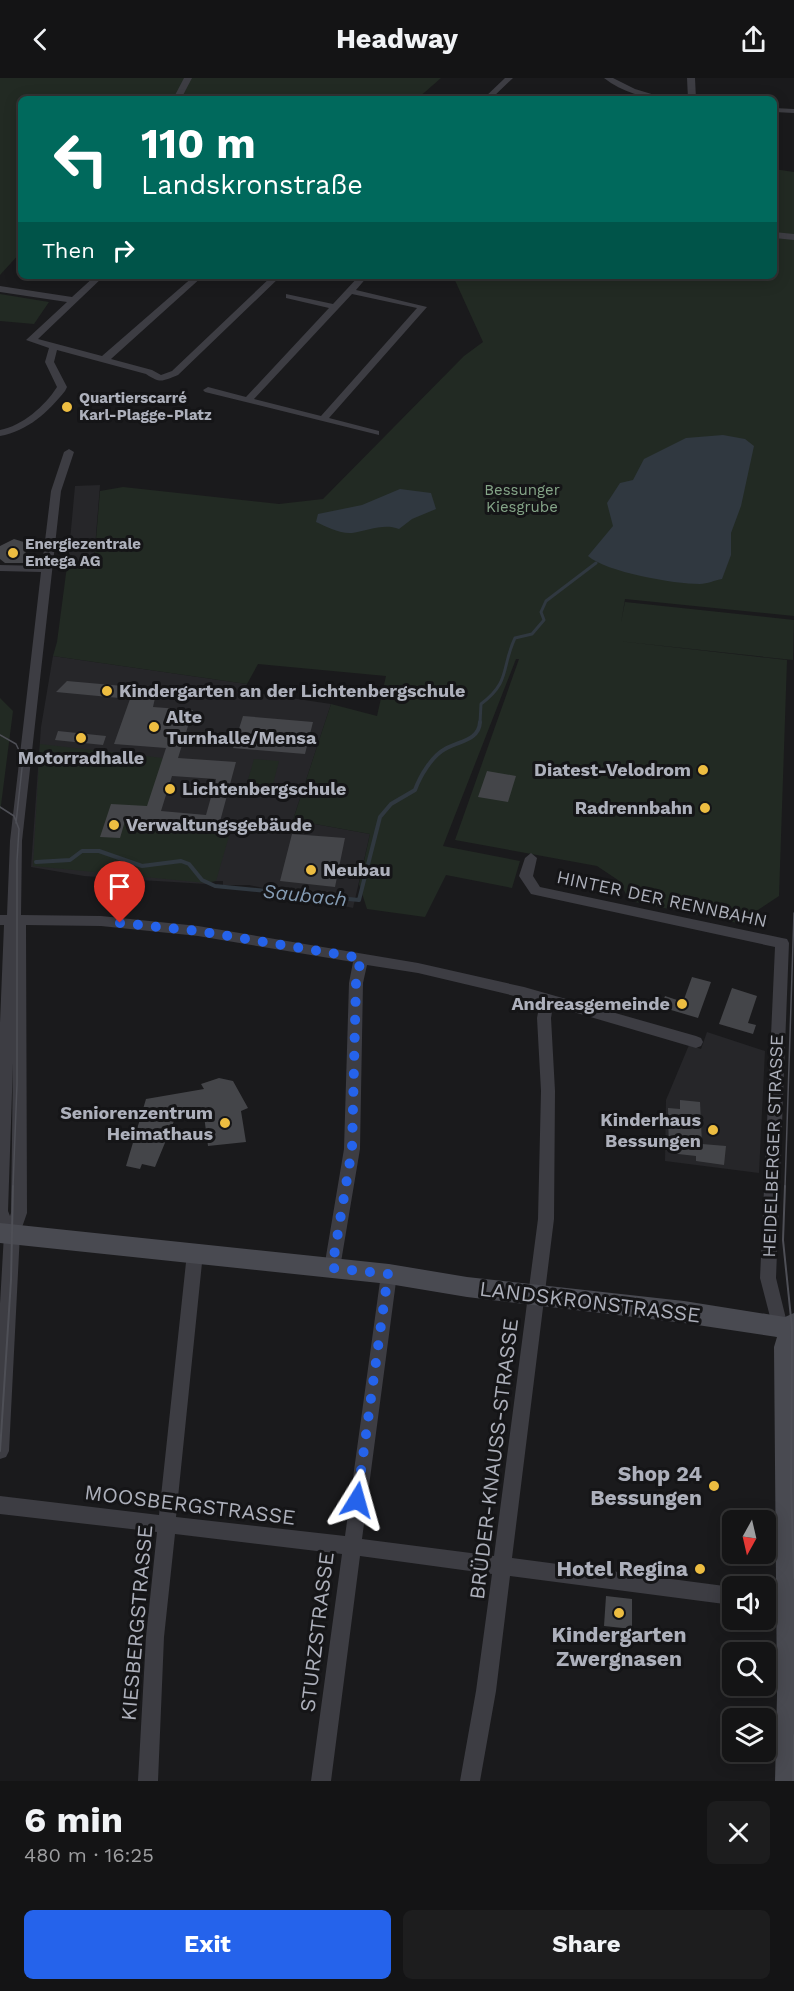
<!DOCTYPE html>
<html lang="en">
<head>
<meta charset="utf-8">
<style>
  body { margin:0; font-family:"Work Sans",sans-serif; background:#1d1d1e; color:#f1f3f6; height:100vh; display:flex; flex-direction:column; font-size:22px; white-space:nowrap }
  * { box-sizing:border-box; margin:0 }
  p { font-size:20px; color:#9d9ea0 }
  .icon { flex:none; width:33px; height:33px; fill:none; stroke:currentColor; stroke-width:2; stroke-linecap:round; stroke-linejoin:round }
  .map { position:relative; height:1703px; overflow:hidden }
  .drawer { display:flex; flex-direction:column; background:#141415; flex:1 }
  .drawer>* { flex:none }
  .banner { position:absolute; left:18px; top:18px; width:759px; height:183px; border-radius:9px; box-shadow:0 3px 15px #0003,0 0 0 2px #333334; background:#00695c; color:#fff; overflow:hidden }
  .needle { width:39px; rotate:188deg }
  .controls { position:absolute; left:722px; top:1432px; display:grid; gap:12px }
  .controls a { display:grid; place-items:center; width:54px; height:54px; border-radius:9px; background:#141415; box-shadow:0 3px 15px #0003,0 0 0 2px #333334; font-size:30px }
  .pin { position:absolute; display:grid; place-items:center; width:51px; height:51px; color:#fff; margin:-62px -26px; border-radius:50% 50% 50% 0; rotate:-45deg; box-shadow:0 0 6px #0007 }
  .pin .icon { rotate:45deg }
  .me { position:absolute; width:66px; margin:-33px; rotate:8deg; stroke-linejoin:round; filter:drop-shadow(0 0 4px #0008) }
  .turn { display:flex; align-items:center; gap:21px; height:126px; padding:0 24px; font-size:27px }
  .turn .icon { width:78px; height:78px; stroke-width:2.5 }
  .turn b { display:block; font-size:42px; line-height:51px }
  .then { display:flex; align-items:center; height:57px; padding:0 24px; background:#0003; gap:12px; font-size:22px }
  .round { display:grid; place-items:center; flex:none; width:63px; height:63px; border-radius:9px; background:#1d1d1e }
  .summary { display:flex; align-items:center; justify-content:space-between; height:102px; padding:0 24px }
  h1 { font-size:36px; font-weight:700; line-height:45px }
  .cta { display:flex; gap:12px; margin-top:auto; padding:12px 24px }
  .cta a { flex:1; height:69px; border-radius:9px; background:#2563eb; color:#fff; font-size:24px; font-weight:700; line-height:69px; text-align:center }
  .cta a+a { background:#1d1d1e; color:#f1f3f6 }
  header { display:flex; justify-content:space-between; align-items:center; height:78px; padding:0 24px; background:#141415; font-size:27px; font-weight:700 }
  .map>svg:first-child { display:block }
  .built { fill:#262629 }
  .green { fill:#222a23 }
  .water { fill:#303840 }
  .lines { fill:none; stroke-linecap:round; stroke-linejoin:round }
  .stream-far1 { stroke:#303840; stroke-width:3 }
  .stream { stroke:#303840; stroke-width:4 }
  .building { fill:#444549; fill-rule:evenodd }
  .street { fill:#3d3d43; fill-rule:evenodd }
  .secondary { fill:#494a51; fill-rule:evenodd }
  .tram-far1 { stroke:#4e4f56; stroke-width:1.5 }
  .tram { stroke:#4e4f56; stroke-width:2 }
  .route { stroke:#2563eb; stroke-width:10; stroke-dasharray:0 18 }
  .poi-dot { fill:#edbd41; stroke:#151517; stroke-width:2 }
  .labels { text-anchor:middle; stroke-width:6; stroke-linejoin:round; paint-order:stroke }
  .far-poi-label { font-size:15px; font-weight:bold; fill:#adb0bb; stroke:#151517; text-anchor:start }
  .far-park-label { font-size:15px; fill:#85a588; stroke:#151517 }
  .poi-label { font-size:18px; font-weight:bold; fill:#adb0bb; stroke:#151517; text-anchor:start }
  .street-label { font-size:18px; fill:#adb0bb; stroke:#151517 }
  .water-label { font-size:20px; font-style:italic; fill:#859cb4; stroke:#151517 }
  .near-street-label { font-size:21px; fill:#adb0bb; stroke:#151517 }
  .near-poi-label { font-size:21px; font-weight:bold; fill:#adb0bb; stroke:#151517; text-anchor:end }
</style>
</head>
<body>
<header><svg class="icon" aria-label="back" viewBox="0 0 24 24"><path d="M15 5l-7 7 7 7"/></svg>Headway<svg class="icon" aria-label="share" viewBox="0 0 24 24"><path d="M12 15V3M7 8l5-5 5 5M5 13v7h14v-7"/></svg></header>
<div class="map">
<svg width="794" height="1703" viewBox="0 0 794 1703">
  <rect width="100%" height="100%" fill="#1a1a1c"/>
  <!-- built -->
  <path class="built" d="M100,407L94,482L68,484L75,408Z
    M53,578L247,606L244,613L331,626L293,742L370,756L353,830L249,807H223V803H207L206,806L140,802L84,798L31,789L41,649Z
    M707,954L765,973L759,1095L665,1083L666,1022L689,967L701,971Z"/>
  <!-- green -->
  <path class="green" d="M0,0H441L417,21H21V174L0,197Z
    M774,91L794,94V538L625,521L621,545L625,524L794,542L793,582L618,563L787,582L779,818L738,845L630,823L618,802L597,788L455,762L519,581H516L443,768L520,783L512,810L446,797L425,839L367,831L359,806L370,756L293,742L331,626L377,638L386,598L258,586L247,606L53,578L57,564L67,488L94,486L100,413L123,409L279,426L323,421L464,278L483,264L453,198H774Z
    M0,216L49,224L34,246L0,243Z
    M0,620L13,633L0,735Z
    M40,666L163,680L143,745L229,758L216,803L206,805L33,788Z
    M254,681L279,683L271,714L245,712Z"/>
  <!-- water -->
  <path class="water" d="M723,357L745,361L754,368L741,428L731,455V477L722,501C715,502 707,506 700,506C674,506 606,494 588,478L613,448L607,425L620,405L633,402L644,381L686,360Z
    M400,411L431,415L436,431L412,441L399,451C383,445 368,453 352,455C340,456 327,449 316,444L318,436L362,427Z"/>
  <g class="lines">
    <!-- stream-far1 -->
    <path class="stream-far1" d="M480,645L481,626C511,604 501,589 515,560L532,556L544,542L541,534L546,523L596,485"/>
    <!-- stream -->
    <path class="stream" d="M36,784L70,782L82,773H99L142,788L181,783L189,786L202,802L215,808L359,822L380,739L391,726L415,712C420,698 432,678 445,671C458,663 479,663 480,644"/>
  </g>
  <!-- building -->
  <path class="building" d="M14,461L27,465L24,485H5L0,481V468Z
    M67,603L157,611L153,629L193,632L178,680L236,684L218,751L125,743L120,760L100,759L111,726L147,728L166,670L114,666L130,621L56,614ZM172,698L216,701L206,737L161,733Z
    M243,638L313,644L305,676L233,670Z
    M58,653L106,658L103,667L55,662Z
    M487,693L516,698L508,724L478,719Z
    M292,756L345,760L335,809L280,803Z
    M692,899L711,904L698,940L661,929L665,918L683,924Z
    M732,910L757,918L748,945L756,947L753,956L719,946Z
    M219,1000L233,1003L248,1030L241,1033L246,1064L208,1068L204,1038L174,1043L155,1089L142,1086L140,1091L126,1088L146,1021L204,1011L201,1006Z
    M680,1022L700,1024L702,1066L726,1068L724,1087L696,1083V1078L669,1075L668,1030L680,1031Z
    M606,1518L632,1521V1551L604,1548Z"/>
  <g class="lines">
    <!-- street -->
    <path class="street" d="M184,0H192L181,21H173Z
      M505,0H513L491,21H483Z
      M604,0H613L635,11L668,21C645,21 622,14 604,0Z
      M687,0H695L696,21H688Z
      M774,30L794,31V35L774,34Z
      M774,154L794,156V162L774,160Z
      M95,198H104L38,261L102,278L194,198H203L111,281L152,292L161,297L172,293L272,198H281L178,297C162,303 161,306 146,296L57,272L54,284L67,309L65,313C48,334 28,353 0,358V352C22,348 45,328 57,309L45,284L49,270L26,262L67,224L0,214V208L72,219Z
      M359,198H368L356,212L427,229L329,340L379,353V357L205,314L203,312L208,309L246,319L329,230L286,220V216L333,226ZM352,216L417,230L321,338L254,321Z
      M69,371L74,374L61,413L22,763L21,837L101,838L198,848L418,885L524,909L696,958L701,960L703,964L701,968L696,970L553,928L551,940L555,1013L554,1141L512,1480L732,1509V1527L510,1498L496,1613L480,1703H460L476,1613L492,1496L360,1478L331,1703H311L342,1476L175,1456L164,1559L158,1703H138L146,1559L157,1454L0,1436V1418L159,1437L187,1175L189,1170L195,1168L201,1170L203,1175L176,1439L345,1458L381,1196L383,1191L389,1189L395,1191L397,1196L362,1461L494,1478L538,1141L541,1013L537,940L540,924L418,895L367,887L363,905L360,1071L340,1190L338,1195L332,1197L326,1195L324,1190L344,1071L349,905L353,884L198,858L101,848L26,847L27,1135L20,1155L9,1373L6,1379L0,1381V1226L4,1156L0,1148V945L4,847H0V837H7L10,763L41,494L0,493V487L42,488L51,413L64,374ZM13,985L11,1135L10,1138L8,1133Z
      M531,775L537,780L533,798L540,809L782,860L787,861L789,865L776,1200L789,1253L787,1258L781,1261L775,1258L760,1200L775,869L531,816L519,798L525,780Z
      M765,1513L794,1519V1537L765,1531Z"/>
    <!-- secondary -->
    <path class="secondary" d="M0,1145L389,1186L467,1199L684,1223L785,1239L794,1235V1703H775L777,1617L774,1269L777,1259L684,1245L467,1219L389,1206L0,1165Z"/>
    <!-- tram-far1 -->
    <path class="tram-far1" d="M0,657L16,666L23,681L16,745
      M0,729L14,738L19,751L17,783V1006L13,1109
      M785,1109L794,835"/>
    <!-- tram -->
    <path class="tram" d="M785,1108L783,1162L792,1250L791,1410L794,1500
      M0,1373L11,1202L13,1108
      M793,1703L794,1657"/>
  </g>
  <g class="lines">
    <!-- route -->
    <path class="route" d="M120,845L198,853L361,880L356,905L352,1071L332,1190L388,1196L357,1422"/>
  </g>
  <!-- markers -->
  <g class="poi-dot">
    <circle cx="67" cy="329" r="6"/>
    <circle cx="13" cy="475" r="6"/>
    <circle cx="107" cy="613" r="6"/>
    <circle cx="154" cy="649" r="6"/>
    <circle cx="81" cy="660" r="6"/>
    <circle cx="703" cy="692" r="6"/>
    <circle cx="170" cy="711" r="6"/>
    <circle cx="705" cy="730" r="6"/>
    <circle cx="114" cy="747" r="6"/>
    <circle cx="311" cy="792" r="6"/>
    <circle cx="682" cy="926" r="6"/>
    <circle cx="225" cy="1045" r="6"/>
    <circle cx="713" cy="1052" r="6"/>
    <circle cx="714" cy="1408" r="6"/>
    <circle cx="700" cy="1491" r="6"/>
    <circle cx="619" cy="1535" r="6"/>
  </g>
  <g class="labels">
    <!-- far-poi labels -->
    <g class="far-poi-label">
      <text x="79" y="325">Quartierscarré<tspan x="79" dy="17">Karl-Plagge-Platz</tspan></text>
      <text x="25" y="471">Energiezentrale<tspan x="25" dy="17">Entega AG</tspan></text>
    </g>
    <!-- far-park labels -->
    <g class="far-park-label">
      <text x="522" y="417">Bessunger<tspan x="522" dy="17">Kiesgrube</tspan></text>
    </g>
    <!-- poi labels -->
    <g class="poi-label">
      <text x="119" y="619">Kindergarten an der Lichtenbergschule</text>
      <text x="166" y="645">Alte<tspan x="166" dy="21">Turnhalle/Mensa</tspan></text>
      <text x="81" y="686" text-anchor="middle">Motorradhalle</text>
      <text x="691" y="698" text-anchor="end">Diatest-Velodrom</text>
      <text x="182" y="717">Lichtenbergschule</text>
      <text x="693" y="736" text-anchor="end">Radrennbahn</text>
      <text x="126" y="753">Verwaltungsgebäude</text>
      <text x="323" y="798">Neubau</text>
      <text x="670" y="932" text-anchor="end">Andreasgemeinde</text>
      <text x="213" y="1041" text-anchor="end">Seniorenzentrum<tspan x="213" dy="21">Heimathaus</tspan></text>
      <text x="701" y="1048" text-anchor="end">Kinderhaus<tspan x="701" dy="21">Bessungen</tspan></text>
    </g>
    <!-- street labels -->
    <g class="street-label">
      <text transform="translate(662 821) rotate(12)" y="6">HINTER DER RENNBAHN</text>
      <text transform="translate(773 1068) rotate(-88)" y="6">HEIDELBERGER STRASSE</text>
    </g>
    <!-- water labels -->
    <g class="water-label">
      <text transform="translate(305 817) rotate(6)" y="7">Saubach</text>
    </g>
    <!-- near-street labels -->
    <g class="near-street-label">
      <text transform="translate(590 1224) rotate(7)" y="7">LANDSKRONSTRASSE</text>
      <text transform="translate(494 1381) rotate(-83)" y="7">BRÜDER-KNAUSS-STRASSE</text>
      <text transform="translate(190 1427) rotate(7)" y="7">MOOSBERGSTRASSE</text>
      <text transform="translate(137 1545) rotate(-85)" y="7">KIESBERGSTRASSE</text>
      <text transform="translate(317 1554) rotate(-83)" y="7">STURZSTRASSE</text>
    </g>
    <!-- near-poi labels -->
    <g class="near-poi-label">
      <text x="702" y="1403">Shop 24<tspan x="702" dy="24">Bessungen</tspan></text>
      <text x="688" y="1498">Hotel Regina</text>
      <text x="619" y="1564" text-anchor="middle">Kindergarten<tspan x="619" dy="24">Zwergnasen</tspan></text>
    </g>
  </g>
</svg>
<div class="controls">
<a><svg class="needle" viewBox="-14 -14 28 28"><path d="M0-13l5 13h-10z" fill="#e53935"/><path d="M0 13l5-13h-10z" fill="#9d9ea0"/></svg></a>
<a><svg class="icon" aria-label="sound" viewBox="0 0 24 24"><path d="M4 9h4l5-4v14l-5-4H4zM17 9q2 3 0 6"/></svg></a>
<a><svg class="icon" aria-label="search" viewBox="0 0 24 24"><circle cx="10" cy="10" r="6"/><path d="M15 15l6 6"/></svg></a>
<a><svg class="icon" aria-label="layers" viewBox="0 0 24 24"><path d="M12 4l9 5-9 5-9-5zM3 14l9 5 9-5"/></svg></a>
</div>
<div class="pin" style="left:120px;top:845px;background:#d93025"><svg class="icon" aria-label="arrive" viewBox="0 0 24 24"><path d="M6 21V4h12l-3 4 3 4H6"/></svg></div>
<svg class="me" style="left:357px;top:1422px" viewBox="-20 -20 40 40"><path d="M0-17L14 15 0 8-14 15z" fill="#2563eb" stroke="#fff" stroke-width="4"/></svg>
<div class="banner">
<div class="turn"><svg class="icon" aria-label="left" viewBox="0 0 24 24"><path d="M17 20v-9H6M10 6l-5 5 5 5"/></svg><div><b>110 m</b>Landskronstraße</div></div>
<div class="then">Then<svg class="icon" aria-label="right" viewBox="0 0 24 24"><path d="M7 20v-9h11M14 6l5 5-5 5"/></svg></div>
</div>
</div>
<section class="drawer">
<div class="summary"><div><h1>6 min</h1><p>480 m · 16:25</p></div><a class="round"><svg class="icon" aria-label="close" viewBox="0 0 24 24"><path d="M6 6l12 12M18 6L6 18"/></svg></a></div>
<div class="cta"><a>Exit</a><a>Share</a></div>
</section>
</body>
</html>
